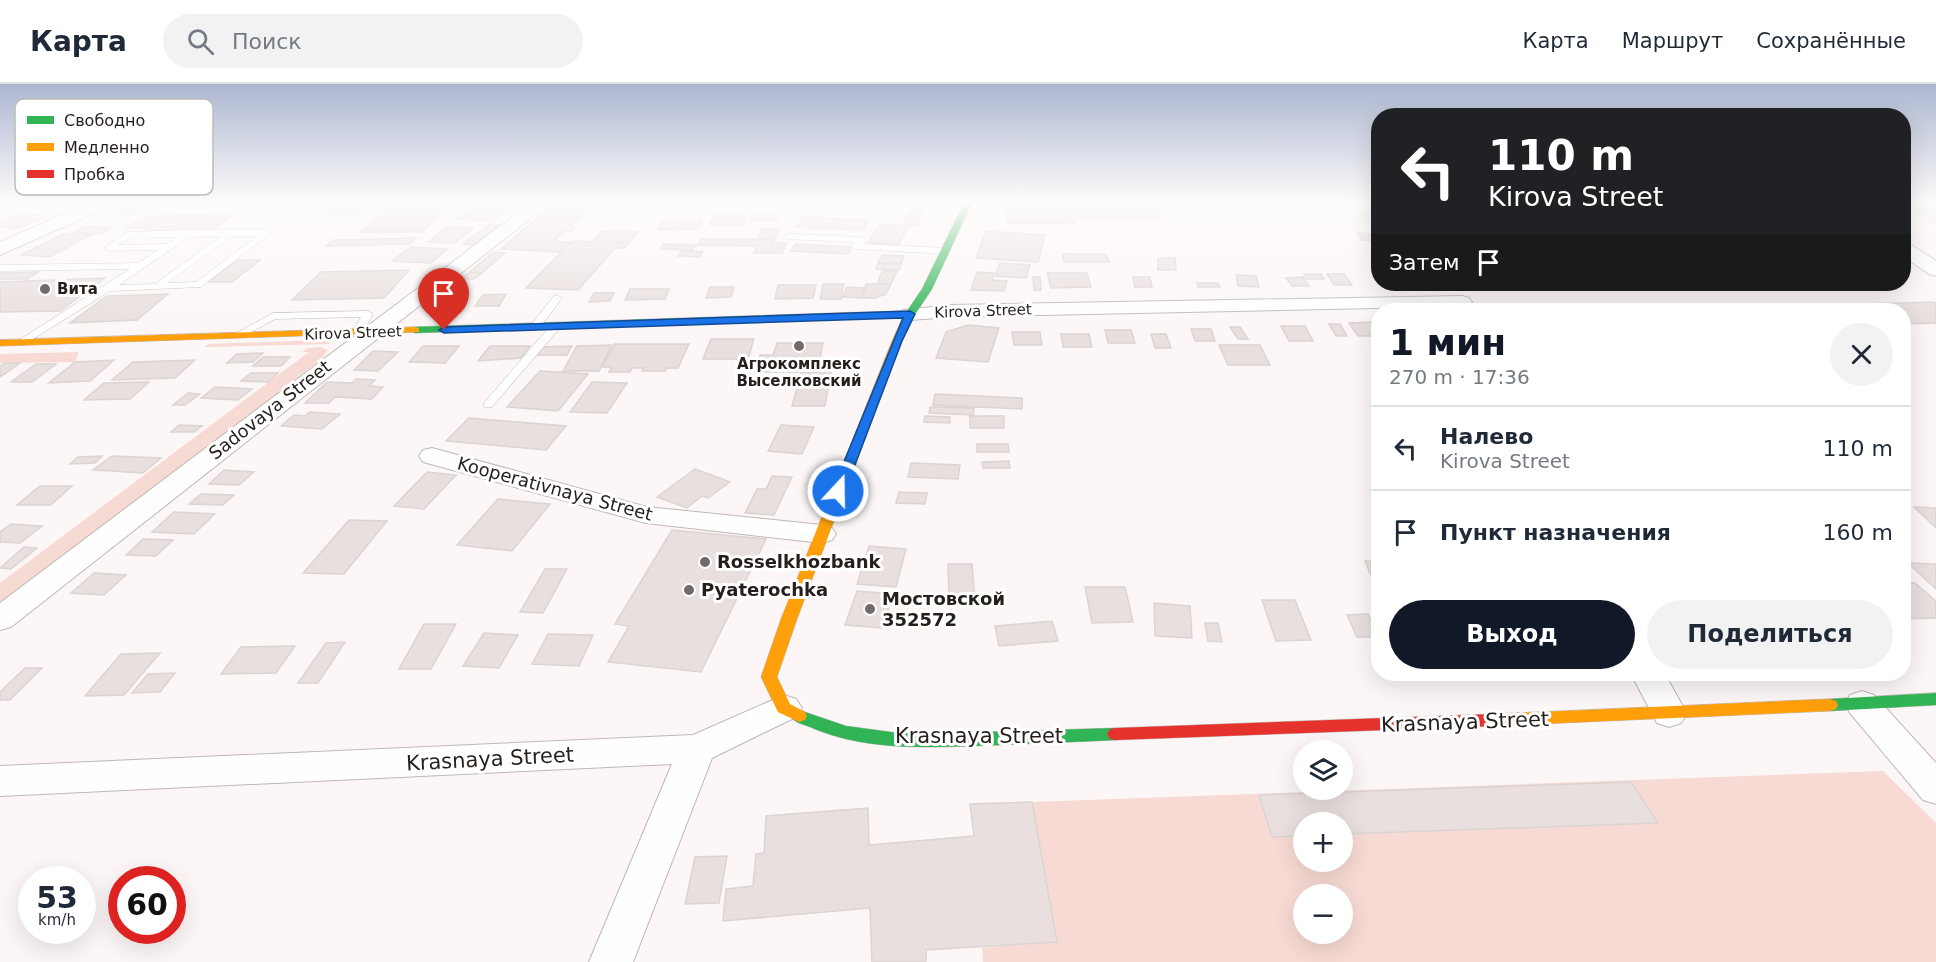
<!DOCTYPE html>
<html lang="ru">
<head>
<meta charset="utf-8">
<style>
  body { margin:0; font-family:"DejaVu Sans",sans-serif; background:#f2f2f3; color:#1f2937; height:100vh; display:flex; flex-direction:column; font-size:22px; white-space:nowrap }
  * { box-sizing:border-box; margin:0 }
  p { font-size:20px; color:#747a83 }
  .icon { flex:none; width:33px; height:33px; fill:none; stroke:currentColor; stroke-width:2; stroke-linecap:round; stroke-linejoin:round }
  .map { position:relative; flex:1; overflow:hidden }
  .panel { position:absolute; left:1371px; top:219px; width:540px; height:378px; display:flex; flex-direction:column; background:#fff; border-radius:24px; box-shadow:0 6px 24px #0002 }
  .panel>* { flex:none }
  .guide { position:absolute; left:1371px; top:24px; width:540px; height:183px; border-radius:24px; box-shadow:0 6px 24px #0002; background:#202124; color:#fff; overflow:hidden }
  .tools { position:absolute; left:1293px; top:656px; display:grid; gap:12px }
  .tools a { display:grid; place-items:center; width:60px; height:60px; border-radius:50%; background:#fff; box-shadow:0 6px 24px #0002; font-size:30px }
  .speed { position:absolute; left:18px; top:782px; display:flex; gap:12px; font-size:30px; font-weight:700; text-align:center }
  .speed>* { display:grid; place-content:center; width:78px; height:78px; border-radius:50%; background:#fff; box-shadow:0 6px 24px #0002; line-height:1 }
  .speed small { font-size:15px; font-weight:400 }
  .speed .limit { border:9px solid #d22; background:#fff; color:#111 }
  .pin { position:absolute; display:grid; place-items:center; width:51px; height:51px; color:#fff; margin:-62px -26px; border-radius:50% 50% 50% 0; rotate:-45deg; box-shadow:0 0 6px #0007 }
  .pin .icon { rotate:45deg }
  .me { position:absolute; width:66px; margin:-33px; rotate:21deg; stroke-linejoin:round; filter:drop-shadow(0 0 4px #0008) }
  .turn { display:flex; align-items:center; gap:21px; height:126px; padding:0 18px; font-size:27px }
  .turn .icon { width:78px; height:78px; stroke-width:2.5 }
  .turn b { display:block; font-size:42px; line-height:51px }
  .then { display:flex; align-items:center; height:57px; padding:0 18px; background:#0003; gap:12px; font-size:22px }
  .round { display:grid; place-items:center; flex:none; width:63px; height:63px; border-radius:32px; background:#f2f2f3 }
  .head { display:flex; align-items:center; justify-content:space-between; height:102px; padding:0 18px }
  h1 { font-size:36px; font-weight:600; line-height:45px; color:#111827 }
  .action { display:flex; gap:12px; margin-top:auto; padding:12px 18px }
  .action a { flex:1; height:69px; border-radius:36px; background:#111827; color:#fff; font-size:24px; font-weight:600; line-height:69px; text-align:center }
  .action a+a { background:#f2f2f3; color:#1f2937 }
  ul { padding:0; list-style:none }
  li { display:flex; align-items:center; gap:18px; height:84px; padding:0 18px; border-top:2px solid #e0e1e3 }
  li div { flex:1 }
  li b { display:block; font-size:22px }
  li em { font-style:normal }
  header { display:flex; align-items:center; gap:36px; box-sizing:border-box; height:84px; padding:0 30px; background:#fff; border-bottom:2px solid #e0e1e3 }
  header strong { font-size:28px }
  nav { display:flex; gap:33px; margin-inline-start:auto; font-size:21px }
  .search { width:420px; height:54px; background:#f2f2f3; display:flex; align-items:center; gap:15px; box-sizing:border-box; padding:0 21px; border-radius:33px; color:#747a83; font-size:22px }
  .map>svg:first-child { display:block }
  .green { fill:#f7dad3; fill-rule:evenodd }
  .building { fill:#e8dfde; stroke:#dad4d2; stroke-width:1.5 }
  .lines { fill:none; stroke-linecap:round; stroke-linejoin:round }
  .lane-casing { stroke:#beb8b6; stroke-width:1 }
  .street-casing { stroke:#beb8b6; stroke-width:2 }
  .fast-casing { stroke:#beb8b6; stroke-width:1 }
  .slow-casing { stroke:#beb8b6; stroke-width:1 }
  .jam-casing { stroke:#beb8b6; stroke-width:1 }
  .lane { fill:#fffefe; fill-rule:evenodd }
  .street { fill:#fffefe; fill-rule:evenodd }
  .fast { fill:#30b455; fill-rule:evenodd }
  .slow { fill:#ff9f0a; fill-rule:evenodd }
  .jam { fill:#e5322d; fill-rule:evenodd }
  .route { fill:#1a73e8; stroke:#114b97; stroke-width:1.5 }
  .poi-dot { fill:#716a68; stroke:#fff; stroke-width:2 }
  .labels { text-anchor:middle; stroke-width:6; stroke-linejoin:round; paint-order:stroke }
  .far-poi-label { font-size:15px; font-weight:bold; fill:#261e1b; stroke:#fff; text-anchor:start }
  .far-street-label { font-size:15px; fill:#261e1b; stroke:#fff }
  .street-label { font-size:18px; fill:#261e1b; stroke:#fff }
  .poi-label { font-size:18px; font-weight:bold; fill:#261e1b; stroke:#fff; text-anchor:start }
  .near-street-label { font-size:21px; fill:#261e1b; stroke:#fff }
  .key { fill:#fff; stroke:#bebcbb; stroke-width:1.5 }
  .key-label { font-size:16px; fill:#261e1b }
</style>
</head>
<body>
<header>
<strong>Карта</strong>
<div class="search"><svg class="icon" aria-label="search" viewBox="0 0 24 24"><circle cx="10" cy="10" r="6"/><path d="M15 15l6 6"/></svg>Поиск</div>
<nav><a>Карта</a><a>Маршрут</a><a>Сохранённые</a></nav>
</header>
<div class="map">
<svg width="1936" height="878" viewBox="0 0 1936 878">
  <rect width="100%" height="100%" fill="#fcf7f6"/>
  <!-- green -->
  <path class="green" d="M324,256L331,260L204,263L209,260Z
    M320,263L328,266L321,275L0,523V499L309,268H302L308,264Z
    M79,268L75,278L0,279V270Z
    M1883,687L1936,739V878H983L982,864L1056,858L1032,718ZM1304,738H1342V777H1304ZM1304,810H1342V849H1304Z"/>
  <!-- building -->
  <path class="building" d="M131,119H156L135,130L111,129Z
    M339,119H384L376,124H368L359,130L323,129Z
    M396,119H454L422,148H360Z
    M481,119H515L491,137L458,135Z
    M761,119H777L774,124L758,123Z
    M821,119H833L827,127L815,126Z
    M859,119H923L921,122Z
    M1006,119H1157L1162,134H1075L1076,140L1007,139Z
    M1904,119H1936V139L1908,121H1904Z
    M550,123L590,124L570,143H575L570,148L565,147L554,157L569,158L559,168L501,165Z
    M855,123L882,125L880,129L852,127Z
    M911,123L925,124L921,132L907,131Z
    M1361,128L1378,129V138H1366Z
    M20,130L48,132L19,144L0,143V138Z
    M235,130L210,147L141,148L147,144H126L145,132Z
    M715,130H747L742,141H709Z
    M753,130H779L777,136L750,137Z
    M907,132L921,133L918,141L903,140Z
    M803,133L869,136L863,146L796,143Z
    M663,136H702L698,145L658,146Z
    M490,140L499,141L472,161L462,160Z
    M880,140L909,142L898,161L868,159Z
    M86,142L113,143L99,150L72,149Z
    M447,143L473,144L455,159L428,158Z
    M762,145H779L774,155H758Z
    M602,147L638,148L630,157L594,156Z
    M986,147L1045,151L1038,178L976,174Z
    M1358,149L1378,150V157L1361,156Z
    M63,150L91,151L49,173L21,171Z
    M416,154L410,160L326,162L333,156Z
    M702,155L774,156L773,159H786L782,169H754L757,162L698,161Z
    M572,157L629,159L624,164H615L578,206L526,204Z
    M663,160L697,161L693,166L660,165Z
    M795,160L851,163L848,170L791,167Z
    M411,163L448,165L430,179L392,177Z
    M681,167L703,168L700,173L678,172Z
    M493,168L505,169L482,189L470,188Z
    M1062,170H1106L1109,178H1064Z
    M882,171L904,172L901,180L878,179Z
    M1158,174H1175L1176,186H1158Z
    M238,176H260L232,198H209Z
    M878,179L901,180L899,186L876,185Z
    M1000,179L1030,181L1026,194L995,192Z
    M409,186L384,214L292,216L321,188Z
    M883,186L897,187L891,200H877Z
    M38,188L27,195H0V189Z
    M470,188L482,189L474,195L461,194Z
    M977,188L994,189L992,196L1007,197L1004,207L971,206Z
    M1047,189H1087L1091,203L1051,204Z
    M1304,190H1321L1324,195H1307Z
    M1327,190H1344L1352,201H1334Z
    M1236,191L1256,192L1259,203L1238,202Z
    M1033,193H1040L1041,206H1034Z
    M1133,193H1150L1152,203H1135Z
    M1303,193L1309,202H1292L1286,194Z
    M105,194L60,227L0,228V198Z
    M1197,199H1218L1220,203H1198Z
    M823,200H844L841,215H820Z
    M866,200H891L886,210L875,214H862Z
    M778,201H816L813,214L775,215Z
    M710,203H734L731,213L706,214Z
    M847,203L864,204L862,214L843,213Z
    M630,205H669L665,215L625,216Z
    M594,209H614L610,217L589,218Z
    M168,210L137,236L70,239L107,212Z
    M506,210L499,222H475L483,211Z
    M438,213H451L441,222L427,221Z
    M1933,218L1936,219V239L1904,240V226H1879L1868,220Z
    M1860,220L1871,226H1766L1761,224Z
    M1378,238V252H1358L1349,239Z
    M1329,240H1340L1347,252H1336Z
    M968,241L999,244L988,278L936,274L946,248Z
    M1281,242H1305L1313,257H1289Z
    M1230,243H1240L1248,255H1238Z
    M1191,245H1211L1215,257H1195Z
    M1105,246H1131L1135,259H1108Z
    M1012,248H1040L1042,261H1014Z
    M1061,250H1089L1092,263H1063Z
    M1151,250H1166L1171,264H1155Z
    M711,255H754L748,275H703Z
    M777,259H823L817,288H755L760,271H773Z
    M615,260H689L678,284H667L665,287H642L644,284H632L630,288H609L612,283H602Z
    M612,261L599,287H563L577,262Z
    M1219,261H1260L1270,281H1228Z
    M423,262H459L445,279L409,278Z
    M490,262H530L521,274L478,277Z
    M572,262L567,271H536L542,263Z
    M373,267L398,268L378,287L354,286Z
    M263,269L253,278L227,279L237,270Z
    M263,273H290L281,282H253Z
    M114,276L90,297L49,299L75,278Z
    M195,276L175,294L112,296L133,278Z
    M5,279H20L0,293V282Z
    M36,280H56L32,298H11Z
    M540,287L588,290L558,327L507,323Z
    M801,288H831L825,322H792Z
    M251,289H278L268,298L241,297Z
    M356,295L375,296L369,302L383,303L372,315L335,313L329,319H305L327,298L352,299Z
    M149,298L130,315L84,316L104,299Z
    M592,298L627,299L607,329L570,328Z
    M215,303L252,305L238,316L201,314Z
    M188,309L200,310L185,321H173Z
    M935,310L1022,314V325L933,321Z
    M930,323L974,324L973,331L929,329Z
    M310,328L340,330L322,345L281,342L294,331L305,332Z
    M925,332L950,333V339L924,338Z
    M970,332H1004V344H970Z
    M469,334L566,342L546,366L446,357Z
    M179,341L202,342L194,348H171Z
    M781,341L814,343L802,370L768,367Z
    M977,360H1008L1009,368H977Z
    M102,372L95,379L70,380L78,373Z
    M112,372L161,374L143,389L93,386Z
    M1009,377L1010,384H983L982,378Z
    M911,379L960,381L958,395L908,393Z
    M695,385L730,398L708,414L702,412L687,424L657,413Z
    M224,386L254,388L239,401L209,400Z
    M427,388L456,391L424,425L394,422Z
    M772,392L792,393L774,431L745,429L757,405H766Z
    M40,402H72L51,421H17Z
    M899,408L927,409L925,420L896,419Z
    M201,410L234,411L223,421L189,420Z
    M498,415L550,420L512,467L457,461Z
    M1914,423L1936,424V444Z
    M174,428L215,430L194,450L152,448Z
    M349,436L387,437L344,490L303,489Z
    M11,440L42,442L20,459L0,458V448Z
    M672,446L766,455L701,588L608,578L629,542L615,540Z
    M143,455L173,456L156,472L126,471Z
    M869,462L906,465L896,503L857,500Z
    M24,463L37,464L11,485L0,484Z
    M1365,477H1378V501H1375Z
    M1908,479L1936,480V505Z
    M948,480H972L975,516L949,517Z
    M545,485H567L543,529L520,528Z
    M94,489L126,491L104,511L71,509Z
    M1904,499H1915L1936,517V534L1904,535Z
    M1085,503H1125L1133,538L1092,539Z
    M857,507L893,510L883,544L845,541Z
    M1262,516H1295L1311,556L1276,557Z
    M1154,519L1190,522L1192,554L1155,552Z
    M1368,530L1378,553H1357L1347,531Z
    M1052,537L1058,557L999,562L995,542Z
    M1205,539H1218L1222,558L1208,557Z
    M424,540H456L431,585H399Z
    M484,549L518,551L499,584L463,582Z
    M548,550L593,551L579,582L532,580Z
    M345,558L318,599H298L326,559Z
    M295,562L276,589L221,590L241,563Z
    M160,569L124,611L85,612L121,570Z
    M25,584H42L10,616H0V608Z
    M175,589L160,608L132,609L148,590Z
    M1631,698L1658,739L1342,750V738H1304V752L1272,753L1259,711Z
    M1032,718L1057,858L926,866V878H872L870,824L723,837L726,805L753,802L756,770L764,769L766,732L868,724L869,761L974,752L970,720Z
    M727,772L719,819L685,820L695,773Z"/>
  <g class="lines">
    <!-- lane casing -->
    <g class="lane-casing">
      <path id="lane" d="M189,146H266L270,149L201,203L110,207L25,260L21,261L16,258L130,185L0,187V181L138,179L158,166L108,167L104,164L127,148ZM221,152L155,200L119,201L189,153ZM232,152H257L196,198L167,199ZM178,153L167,160L118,161L129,154Z
        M789,150L861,153L865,156L863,160L945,164L949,167L945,170L856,165L852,162L854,158L786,155L785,153Z
        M557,211L562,214L539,245H531V241L554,212Z
        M368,227L373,230L361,251L357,252L352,249L361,233L275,235L242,253H234L233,251L273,229Z
        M555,240L560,243L559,245L492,323H484V319L551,241Z"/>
    </g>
    <!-- street casing -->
    <g class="street-casing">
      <path id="street" d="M89,119H111L108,123L0,171V158Z
        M531,119H550L11,543L0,546V519Z
        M1904,159L1911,161L1936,177V192L1929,190L1904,173Z
        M1462,212L1469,214L1472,218L1469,222L951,233L910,236L903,234L899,230L903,226L951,221Z
        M432,364L647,423L822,441L832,444L836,450L832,456L822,459L646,439L423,378L419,372L423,366Z
        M1631,590H1665L1687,630L1681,639L1669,643L1657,639Z
        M1862,607L1874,611L1936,679V720L1923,716L1850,629L1845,620L1850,611Z
        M784,611L796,615L802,624L796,633L712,674L633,878H589L672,680L0,712V682L693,651Z"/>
    </g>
    <!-- fast casing -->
    <g class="fast-casing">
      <path id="fast" d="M964,119H972L932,205L914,232H906L905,230L922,205Z
        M837,229L841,230V234L415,249L410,246L415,243Z
        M1936,609V621L1830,627L1824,625L1822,621L1824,617L1830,615Z
        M799,626L846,642L898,649H951L1116,644L1122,645L1125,650L1122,655L1116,656C1078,658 1039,659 1001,661C938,663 869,669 810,643C803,640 794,639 791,632L793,628Z"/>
    </g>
    <!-- slow casing -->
    <g class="slow-casing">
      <path id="slow" d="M910,227L915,230L902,257L797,535L777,593L790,620L805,628L807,632L805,636L799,638L778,628L761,593L781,535L892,257L903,233L837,235L832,232L837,229Z
        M415,243L419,244V248L0,262V256Z
        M1830,615L1836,617L1838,621L1836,625L1830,627L1494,642L1488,640L1486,636L1488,632L1494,630Z"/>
    </g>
    <!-- jam casing -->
    <g class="jam-casing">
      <path id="jam" d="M1494,630L1500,632L1502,636L1500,640L1494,642L1116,656L1110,655L1107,650L1110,645L1116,644Z"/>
    </g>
    <!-- lane -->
    <use href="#lane" class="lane"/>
    <!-- street -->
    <use href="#street" class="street"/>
    <!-- fast -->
    <use href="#fast" class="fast"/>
    <!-- slow -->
    <use href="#slow" class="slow"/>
    <!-- jam -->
    <use href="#jam" class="jam"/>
  </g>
  <!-- sky -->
  <linearGradient id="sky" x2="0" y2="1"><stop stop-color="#acb7d0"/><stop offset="0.49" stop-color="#fefbfb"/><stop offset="1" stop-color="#fefbfb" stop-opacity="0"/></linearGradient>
  <rect width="1936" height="241" fill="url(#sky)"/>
  <!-- route -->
  <path class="route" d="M910,227L915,230L902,257L845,407L838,411L832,407L903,234L444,249L439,246L444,243Z"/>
  <!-- markers -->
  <g class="poi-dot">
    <circle cx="45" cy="205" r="6"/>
    <circle cx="799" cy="262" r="6"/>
    <circle cx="705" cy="478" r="6"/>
    <circle cx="689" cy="506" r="6"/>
    <circle cx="870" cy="525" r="6"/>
  </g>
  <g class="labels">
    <!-- far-poi labels -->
    <g class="far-poi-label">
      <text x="57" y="210">Вита</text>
      <text x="799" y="285" text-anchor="middle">Агрокомплекс<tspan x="799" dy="17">Выселковский</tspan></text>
    </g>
    <!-- far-street labels -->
    <g class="far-street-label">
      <text transform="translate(983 227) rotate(-2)" y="5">Kirova Street</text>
      <text transform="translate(353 249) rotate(-2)" y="5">Kirova Street</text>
    </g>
    <!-- street labels -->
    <g class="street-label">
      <text transform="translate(270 326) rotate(-38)" y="6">Sadovaya Street</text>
      <text transform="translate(555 405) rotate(15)" y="6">Kooperativnaya Street</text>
    </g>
    <!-- poi labels -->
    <g class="poi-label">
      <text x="717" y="484">Rosselkhozbank</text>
      <text x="701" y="512">Pyaterochka</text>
      <text x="882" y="521">Мостовской<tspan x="882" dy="21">352572</tspan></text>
    </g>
    <!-- near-street labels -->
    <g class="near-street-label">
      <text transform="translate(1465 638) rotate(-2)" y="7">Krasnaya Street</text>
      <text x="979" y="659">Krasnaya Street</text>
      <text transform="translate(490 675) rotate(-3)" y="7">Krasnaya Street</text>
    </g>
  </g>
  <!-- legend -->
  <rect x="15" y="15" width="198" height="96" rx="9" class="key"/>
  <rect x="27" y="32" width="27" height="8" fill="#30b455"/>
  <rect x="27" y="59" width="27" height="8" fill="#ff9f0a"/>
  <rect x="27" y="86" width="27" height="8" fill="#e5322d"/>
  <g class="key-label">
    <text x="64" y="42">Свободно</text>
    <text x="64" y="69">Медленно</text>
    <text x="64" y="96">Пробка</text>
  </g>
</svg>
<div class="tools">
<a><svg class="icon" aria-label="layers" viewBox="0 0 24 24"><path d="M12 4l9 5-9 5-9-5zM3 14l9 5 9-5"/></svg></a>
<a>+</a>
<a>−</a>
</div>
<div class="speed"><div>53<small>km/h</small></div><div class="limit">60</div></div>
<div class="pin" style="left:444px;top:246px;background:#d93025"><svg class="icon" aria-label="arrive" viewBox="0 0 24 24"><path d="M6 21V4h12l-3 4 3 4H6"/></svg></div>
<svg class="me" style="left:838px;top:407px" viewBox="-20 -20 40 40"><circle r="17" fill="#1a73e8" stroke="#fff" stroke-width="3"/><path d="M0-11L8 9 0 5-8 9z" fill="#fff"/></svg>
<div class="guide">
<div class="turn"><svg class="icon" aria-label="left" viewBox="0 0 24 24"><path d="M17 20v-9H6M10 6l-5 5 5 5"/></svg><div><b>110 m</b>Kirova Street</div></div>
<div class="then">Затем<svg class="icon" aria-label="arrive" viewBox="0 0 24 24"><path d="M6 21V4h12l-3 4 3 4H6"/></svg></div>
</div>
<section class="panel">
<div class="head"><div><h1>1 мин</h1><p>270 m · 17:36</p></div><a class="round"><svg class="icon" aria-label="close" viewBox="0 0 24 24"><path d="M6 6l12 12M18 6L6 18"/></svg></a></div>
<ul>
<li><svg class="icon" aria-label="left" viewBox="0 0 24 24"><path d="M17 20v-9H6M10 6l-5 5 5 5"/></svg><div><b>Налево</b><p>Kirova Street</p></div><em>110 m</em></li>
<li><svg class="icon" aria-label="arrive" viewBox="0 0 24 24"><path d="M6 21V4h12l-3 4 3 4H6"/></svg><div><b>Пункт назначения</b></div><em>160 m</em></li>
</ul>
<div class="action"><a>Выход</a><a>Поделиться</a></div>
</section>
</div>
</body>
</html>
